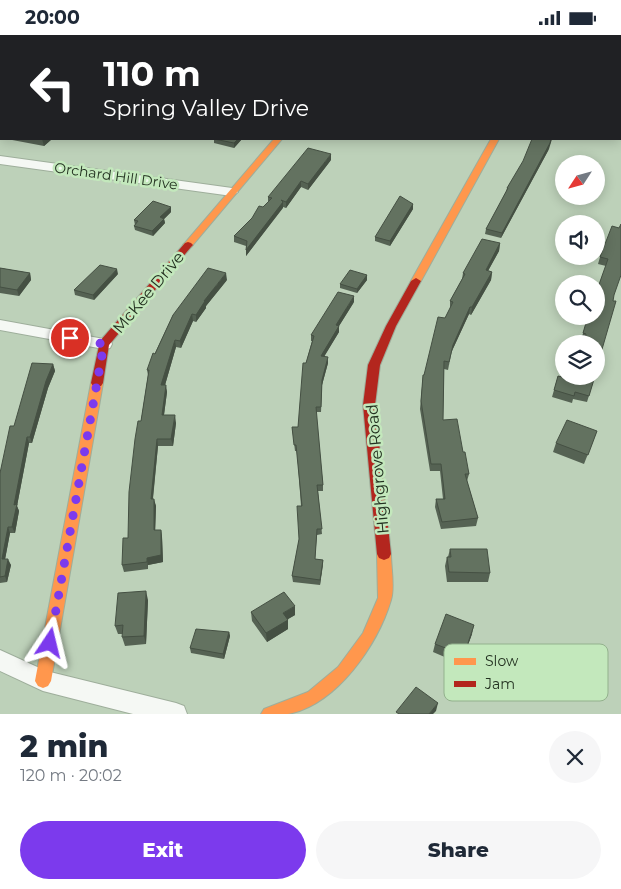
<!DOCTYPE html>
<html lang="en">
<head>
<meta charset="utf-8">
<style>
  body { margin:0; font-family:Montserrat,sans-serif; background:#f6f6f7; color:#1f2937; height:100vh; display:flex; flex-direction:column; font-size:19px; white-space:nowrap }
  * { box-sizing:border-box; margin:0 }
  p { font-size:16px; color:#747a83 }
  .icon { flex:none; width:28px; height:28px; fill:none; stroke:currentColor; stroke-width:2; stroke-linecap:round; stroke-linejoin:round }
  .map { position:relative; height:679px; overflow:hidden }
  .panel { display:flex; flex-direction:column; background:#fff; flex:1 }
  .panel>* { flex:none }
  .hud { position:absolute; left:0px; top:0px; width:621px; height:105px; box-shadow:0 2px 12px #0003; background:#202124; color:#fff; overflow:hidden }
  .needle { width:32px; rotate:234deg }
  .controls { position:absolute; left:555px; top:120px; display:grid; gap:10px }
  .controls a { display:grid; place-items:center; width:50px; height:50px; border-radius:50%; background:#fff; box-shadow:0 2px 12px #0003; font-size:25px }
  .pin { position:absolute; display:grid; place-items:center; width:42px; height:42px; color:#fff; margin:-21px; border:2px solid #fff; border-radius:50%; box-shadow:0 1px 5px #0007 }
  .me { position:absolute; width:55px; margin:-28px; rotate:10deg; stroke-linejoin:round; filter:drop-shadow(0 0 4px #0008) }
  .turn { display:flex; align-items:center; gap:18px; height:105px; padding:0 20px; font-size:22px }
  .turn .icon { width:65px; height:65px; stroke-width:2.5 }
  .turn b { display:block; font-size:35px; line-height:42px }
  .round { display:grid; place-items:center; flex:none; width:52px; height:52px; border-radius:26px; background:#f6f6f7 }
  .headline { display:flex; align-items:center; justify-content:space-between; height:85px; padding:0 20px }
  h1 { font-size:30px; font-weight:800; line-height:38px }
  .button { display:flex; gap:10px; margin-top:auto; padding:10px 20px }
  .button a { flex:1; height:58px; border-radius:30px; background:#7c3aed; color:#fff; font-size:20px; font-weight:800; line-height:58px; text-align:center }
  .button a+a { background:#f6f6f7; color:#1f2937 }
  .status { display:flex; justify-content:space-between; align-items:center; height:35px; padding:0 25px; background:#fff; direction:ltr }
  .status svg { height:14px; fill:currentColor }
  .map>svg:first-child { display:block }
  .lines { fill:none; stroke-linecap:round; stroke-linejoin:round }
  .street-casing { stroke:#9eae9b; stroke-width:2 }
  .slow-casing { stroke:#9eae9b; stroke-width:2 }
  .jam-casing { stroke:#9eae9b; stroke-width:2 }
  .street { fill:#f5f8f4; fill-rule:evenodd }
  .slow { fill:#ff974d; fill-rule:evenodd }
  .jam { fill:#b3261e; fill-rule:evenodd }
  .wall { fill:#556253 }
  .shaded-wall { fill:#455043 }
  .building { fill:#637260; stroke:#455043 }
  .route { stroke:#7c3aed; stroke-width:9; stroke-dasharray:0 16.2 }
  .labels { text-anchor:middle; stroke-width:5; stroke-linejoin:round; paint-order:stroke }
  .far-street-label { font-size:14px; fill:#233120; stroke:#c3e8bc }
  .street-label { font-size:16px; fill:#233120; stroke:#c3e8bc }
  .key { fill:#c3e8bc; stroke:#93b18d; stroke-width:1 }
  .key-label { font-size:14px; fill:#233120 }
</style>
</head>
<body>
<div class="status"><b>20:00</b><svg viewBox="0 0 49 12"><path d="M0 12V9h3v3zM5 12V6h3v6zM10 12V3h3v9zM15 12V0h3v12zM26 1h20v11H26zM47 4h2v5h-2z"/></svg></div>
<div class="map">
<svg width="621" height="679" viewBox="0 0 621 679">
  <rect width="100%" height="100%" fill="#bdd1b9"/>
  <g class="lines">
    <!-- street casing -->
    <g class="street-casing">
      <path id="street" d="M2,0H17L18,1H3Z
        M196,0H206L207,1H197Z
        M0,121L232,153L238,157L232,161L0,129Z
        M0,285L104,304L110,305L112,309L110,313L104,314L0,295Z
        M0,615L46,636L176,668L184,671L187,679H133L43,656L0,636Z"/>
    </g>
    <!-- slow casing -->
    <g class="slow-casing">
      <path id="slow" d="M274,104H282L191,212H185L183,210L185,208Z
        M491,104H499L421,246L416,249L412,248L411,246Z
        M97,344L103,348L51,646L48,651L43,653L38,651L35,646L91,348Z
        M384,513L389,515L391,519C391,533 395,552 391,565C378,609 337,670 288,679C280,679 270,679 261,679L264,674L308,657L338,632L363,598L378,563L377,519L379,515Z"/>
    </g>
    <!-- jam casing -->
    <g class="jam-casing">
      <path id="jam" d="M188,207L191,208L193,210L191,212L109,310L103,348L101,351H93L91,348L100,306L185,208Z
        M416,243L421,246L396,291L380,330L375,370L391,519L389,523L384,525L379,523L377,519L363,370L368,330L386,291L411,246Z"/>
    </g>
    <!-- street -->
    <use href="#street" class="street"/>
    <!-- slow -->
    <use href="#slow" class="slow"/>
    <!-- jam -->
    <use href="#jam" class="jam"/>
  </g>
  <!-- wall -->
  <path class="wall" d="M0,80L1,81V102H0Z
    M7,104H52L44,111Z
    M214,104H242L234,113L214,108Z
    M549,114L501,203L485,199L486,194L506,157L507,153Z
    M331,125L308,155L301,152L286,173L283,172L246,221V211L234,207V201L268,167V162Z
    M413,169V174L390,211L375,206V202Z
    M171,172V177L164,184L165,188L153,201L135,195L134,191L135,190L134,185Z
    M619,193L584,305H581L588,281L606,231L598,229L600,222Z
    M500,208L499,216L488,236L492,237L491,245L471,280L469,279L451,318L448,335L444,334L443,385L463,417L469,439L467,446L478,483L476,491L441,494L435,472L436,464H443L440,436H430L420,374L423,340H424L445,283L450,274V266L462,244L463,238Z
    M0,233L30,238L31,245L19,261L0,258Z
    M118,239L94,265L75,260L74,255Z
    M367,240V245L357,258L340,253V249Z
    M227,245L206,271V273L196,287L193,286L181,313L176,312L165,350L167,357L164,380L176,388L173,411H158L153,464L156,471L155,495H161L162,502L163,527L148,530V534L124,537L122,530L128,503L141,386L148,340L147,335L173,280Z
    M354,267L339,291V297L324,321L328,328L322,350L321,377H316L323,450V456H318L322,499L317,500L315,524L323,525L320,550L293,547L292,541L299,505L301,471L297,416H295L292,392H298L306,328L312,306H311V300Z
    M53,329L55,336L48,353L32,408H29L17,471L19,476L15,498H10L5,524L11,530L7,547L0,548V438Z
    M558,341L570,344L595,341L587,367L573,364L572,368L552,362Z
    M597,396L584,429L553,417L556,408Z
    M450,514L490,538L488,547H447L445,531L447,522H448Z
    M148,565L146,609L125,611L122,602L123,599H118L115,591Z
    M251,577L295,580L288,584V594L267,607L252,586Z
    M229,597L230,601L224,624L191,618L190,613Z
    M472,599L461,629L433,617L435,609Z"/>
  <!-- shaded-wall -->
  <path class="shaded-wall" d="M42,104H52L44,111Z
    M238,104H242L234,113V108Z
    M551,104H552L549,114L501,203L502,198Z
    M331,119V125L308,155V149Z
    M301,146V152L286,173V167Z
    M283,167V173L246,221V215Z
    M413,169V174L390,211V206Z
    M171,172V177L164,184L165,188L153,201L152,196L160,182Z
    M500,208L499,216L484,243L486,235Z
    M117,234L118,239L94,265L93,260Z
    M492,237L491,245L471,280L472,272Z
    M30,238L31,245L19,261L17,255Z
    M226,238L227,245L206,271V273L196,287V280L204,266Z
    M367,240V245L357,258V254Z
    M354,261V267L339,291V297L321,327V321L336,290Z
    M470,272L469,279L451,318L448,335L453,310Z
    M192,279L193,286L181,313L180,306Z
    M175,305L176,312L163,357L161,350Z
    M328,322V328L322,350L321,377L322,345Z
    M53,329L55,336L48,353L32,408L30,402L46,346Z
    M166,350L167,357L163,387L162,380Z
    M175,380L176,388L173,411L171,404Z
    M27,402L29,408L17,471L19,476L15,498L12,492L14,470Z
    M157,404L158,411L152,471L151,464Z
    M154,464L156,471L155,502L154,495Z
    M8,492L10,498L4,530L2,524Z
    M161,495L162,502L163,527L148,530V534L147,523Z
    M8,524L11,530L7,547L5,541Z
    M323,525V530L320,550V545Z
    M146,556L148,565L146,609L144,601Z
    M295,571V580L283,587V578Z
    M288,585V594L267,607L266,598Z
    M474,590L472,599L461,629Z
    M229,597L230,601L224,624L223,619Z
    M438,668L436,676L433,679H429Z"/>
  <!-- building -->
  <path class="building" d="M0,80L1,81V95H0Z
    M214,104H238L234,108Z
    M532,104H551L550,108L502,198L486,194L508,153H507L523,126Z
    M308,113L331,119L308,149L301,146L286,167L281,165L283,167L246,215L247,206L234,201L252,183L259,171L263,172L272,163L268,162Z
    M400,161L413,169L390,206L375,202Z
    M153,166L171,172L160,182L164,184L152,196L134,191L138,186L134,185Z
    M621,189V240L614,260L613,266H616L596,335V309H583L586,299L583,298L588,281H596V258L608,224L600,222L612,191L619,193Z
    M482,204L500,208L486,235L492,237L472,272H470L453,310L449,327L444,326L443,385L457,384L463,417H465L469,439H465L478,483L442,487L436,464H445L441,429H431L421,366L423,340H424L438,282L445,283L453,267L450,266L465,239L463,238Z
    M100,230L117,234L93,260L74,255Z
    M0,233L30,238L17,255L0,252Z
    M208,233L226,238L204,266H205L196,280L192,279L180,306L175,305L161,350H166L162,380H175L171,404H157L151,464H154V495H161V520L147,523V527L122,530L123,503H128L129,457L135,404L138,386H141L149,335H147L153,318L155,319L173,280Z
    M350,235L367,240L357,254L340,249Z
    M338,257L354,261L336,290L339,291L321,321L328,322L322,345L321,372H316L323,450H317L322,494H317L315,524L323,525L320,545L292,541L299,504L297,471H302L296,410H294L292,392H298L303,328H306L314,301L311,300Z
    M32,328L53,329L46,346L30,402H27L14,470L17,469L12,492H8L2,524H8L5,541L0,542V438L10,391H14Z
    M558,341L570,344L571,341H595L589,361L575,357L574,361L554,355Z
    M567,385L597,396L588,420L556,408Z
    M450,514H487L490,538L449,537L447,522H451Z
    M146,556L144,601L122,602L123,590L115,591L118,558Z
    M284,557L295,571L283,578L288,585L266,598L251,577Z
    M446,579L474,590L464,620L435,609Z
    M196,594L229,597L223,619L190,613Z
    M416,652L438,668L429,679H399L396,677Z"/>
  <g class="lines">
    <!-- route -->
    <path class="route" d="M50,608L104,309L70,303"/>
  </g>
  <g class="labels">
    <!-- far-street labels -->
    <g class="far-street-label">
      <text transform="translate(116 141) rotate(8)" y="5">Orchard Hill Drive</text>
    </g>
    <!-- street labels -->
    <g class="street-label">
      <text transform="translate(148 257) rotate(-50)" y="6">McKee Drive</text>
      <text transform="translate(377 434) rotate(-95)" y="6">Highgrove Road</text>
    </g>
  </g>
  <!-- legend -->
  <rect x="444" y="609" width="164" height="57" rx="8" class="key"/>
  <rect x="454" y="623" width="22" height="7" fill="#ff974d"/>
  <rect x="454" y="646" width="22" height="6" fill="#b3261e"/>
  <g class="key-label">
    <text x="485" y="631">Slow</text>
    <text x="485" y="654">Jam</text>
  </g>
</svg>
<div class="controls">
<a><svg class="needle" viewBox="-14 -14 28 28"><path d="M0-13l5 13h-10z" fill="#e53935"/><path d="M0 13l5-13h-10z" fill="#747a83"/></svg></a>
<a><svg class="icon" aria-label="sound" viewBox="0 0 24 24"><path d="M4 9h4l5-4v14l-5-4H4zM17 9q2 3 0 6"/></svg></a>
<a><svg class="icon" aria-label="search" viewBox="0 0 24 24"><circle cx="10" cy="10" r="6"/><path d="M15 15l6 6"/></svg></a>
<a><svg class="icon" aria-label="layers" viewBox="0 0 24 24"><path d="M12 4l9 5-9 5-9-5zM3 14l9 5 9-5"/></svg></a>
</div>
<div class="pin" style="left:70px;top:303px;background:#d93025"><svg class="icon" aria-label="arrive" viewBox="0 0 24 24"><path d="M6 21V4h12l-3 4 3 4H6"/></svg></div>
<svg class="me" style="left:50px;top:608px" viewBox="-20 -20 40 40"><path d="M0-17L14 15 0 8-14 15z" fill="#7c3aed" stroke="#fff" stroke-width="4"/></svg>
<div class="hud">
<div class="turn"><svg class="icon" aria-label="left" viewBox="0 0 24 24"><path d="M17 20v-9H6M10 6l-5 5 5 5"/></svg><div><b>110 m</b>Spring Valley Drive</div></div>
</div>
</div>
<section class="panel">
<div class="headline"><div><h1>2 min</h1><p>120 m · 20:02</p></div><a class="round"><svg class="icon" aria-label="close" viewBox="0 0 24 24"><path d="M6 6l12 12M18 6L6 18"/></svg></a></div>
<div class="button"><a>Exit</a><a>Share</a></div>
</section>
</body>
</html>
